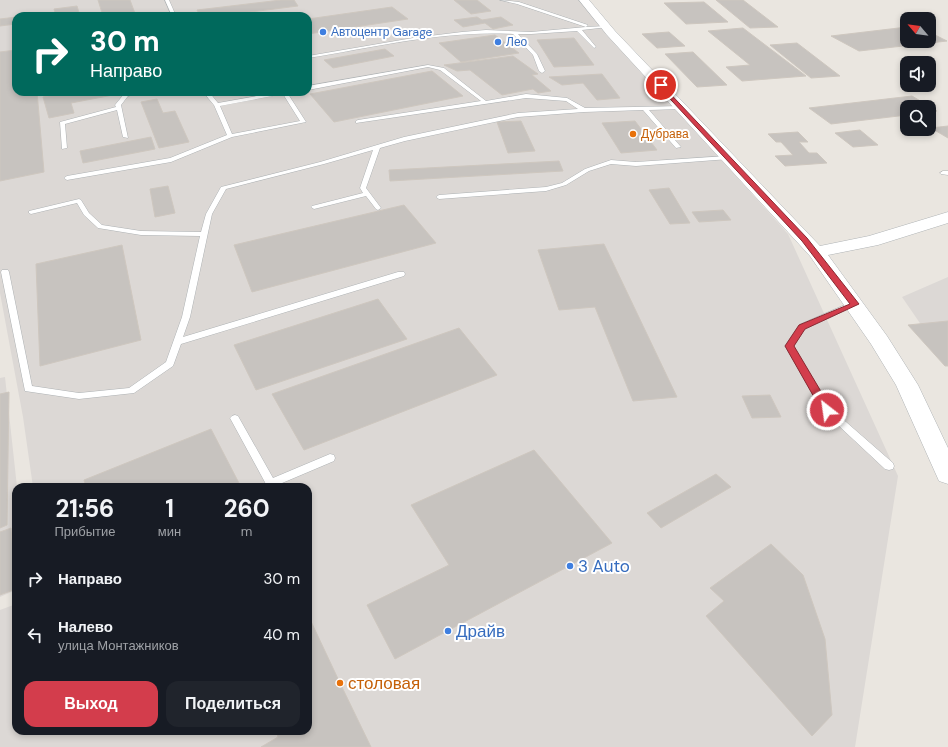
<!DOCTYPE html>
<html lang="ru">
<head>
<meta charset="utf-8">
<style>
  body { margin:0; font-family:"DM Sans",sans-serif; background:#20242c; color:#f1f3f6; height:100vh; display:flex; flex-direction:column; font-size:15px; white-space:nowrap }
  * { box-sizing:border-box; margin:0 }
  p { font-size:13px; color:#9ea1a6 }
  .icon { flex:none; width:22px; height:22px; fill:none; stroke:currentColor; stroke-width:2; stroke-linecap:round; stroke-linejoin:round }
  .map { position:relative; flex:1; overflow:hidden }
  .sheet { position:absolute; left:12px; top:483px; width:300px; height:252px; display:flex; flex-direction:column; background:#171b24; border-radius:12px; box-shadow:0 2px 6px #0003 }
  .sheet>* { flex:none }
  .guide { position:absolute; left:12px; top:12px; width:300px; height:84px; border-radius:12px; box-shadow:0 2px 6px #0003; background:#00695c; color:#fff; overflow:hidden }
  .needle { width:26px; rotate:299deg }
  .tools { position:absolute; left:900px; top:12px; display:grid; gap:8px }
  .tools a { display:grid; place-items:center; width:36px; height:36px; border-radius:8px; background:#171b24; box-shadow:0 2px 6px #0003; font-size:20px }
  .pin { position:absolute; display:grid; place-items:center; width:34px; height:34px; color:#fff; margin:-17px; border:2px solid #fff; border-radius:50%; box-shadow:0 1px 4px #0007 }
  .me { position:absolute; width:44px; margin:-22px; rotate:330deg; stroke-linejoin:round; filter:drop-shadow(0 0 3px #0008) }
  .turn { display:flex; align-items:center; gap:14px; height:84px; padding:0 12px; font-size:18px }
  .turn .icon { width:52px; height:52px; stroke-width:2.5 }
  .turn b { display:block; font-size:28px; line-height:34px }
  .eta { display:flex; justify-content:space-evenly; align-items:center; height:68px; text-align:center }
  .eta b { font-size:24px; font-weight:700; line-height:28px }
  .button { display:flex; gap:8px; margin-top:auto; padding:8px 12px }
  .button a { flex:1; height:46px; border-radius:12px; background:#d33d4c; color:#fff; font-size:16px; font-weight:700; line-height:46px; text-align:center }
  .button a+a { background:#20242c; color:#f1f3f6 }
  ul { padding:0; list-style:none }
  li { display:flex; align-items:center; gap:12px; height:56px; padding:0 12px }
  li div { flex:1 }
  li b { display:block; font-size:15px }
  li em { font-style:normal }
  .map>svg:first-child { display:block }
  .industrial { fill:#dcd8d5; fill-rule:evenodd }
  .building { fill:#c7c3bf; stroke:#cec7bf }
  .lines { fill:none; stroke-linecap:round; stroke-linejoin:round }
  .service-casing { stroke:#aeb2b4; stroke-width:1 }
  .secondary-casing { stroke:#b0b4b6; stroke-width:1 }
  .service { fill:#fff; fill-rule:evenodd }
  .secondary { fill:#fff; fill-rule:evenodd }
  .route { fill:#d33d4c; stroke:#892831 }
  .shop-dot { fill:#3f7fe0; stroke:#fff; stroke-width:1.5 }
  .food-dot { fill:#e8710a; stroke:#fff; stroke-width:1.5 }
  .labels { text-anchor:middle; stroke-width:4; stroke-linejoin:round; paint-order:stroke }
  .far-shop-label { font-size:12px; fill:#366cbe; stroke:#fff; text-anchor:start }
  .far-food-label { font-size:12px; fill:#c56008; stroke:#fff; text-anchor:start }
  .near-shop-label { font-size:17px; fill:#366cbe; stroke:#fff; text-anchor:start }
  .near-food-label { font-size:17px; fill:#c56008; stroke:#fff; text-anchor:start }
</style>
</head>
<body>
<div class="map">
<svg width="948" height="747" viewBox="0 0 948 747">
  <rect width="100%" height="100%" fill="#eae6e0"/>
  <!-- industrial -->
  <path class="industrial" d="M0,0H579L788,234L898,476L855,747H0V610L16,604V731H308V487H33L23,417L0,293ZM16,16H308V92H16Z
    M948,277V364L902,297Z
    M5,377L17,487H16V590L0,597V378Z"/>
  <!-- building -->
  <path class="building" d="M98,0H130L136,16H103Z
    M281,0H294L298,6L219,16H200L197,10Z
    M454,0H477L491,11L471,14Z
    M716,0H743L778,27L750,28Z
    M704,2L728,22L686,24L664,3Z
    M77,6L80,16H56L54,9Z
    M392,7L408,19L308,34V19Z
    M16,17V24L0,26V19Z
    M477,17L482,20L501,17L513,25L493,29L485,23L463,27L454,20Z
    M907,27V41H929V32L947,41L859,51L831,36Z
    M743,28L806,76L742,81L726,67L750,65L708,31Z
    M669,32L685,46L657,48L642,34Z
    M495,35L519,53L461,62L439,43Z
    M574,38L594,65L554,67L537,40Z
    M797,43L840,76L811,78L770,45Z
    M385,49L394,56L333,68L324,60Z
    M16,50V92H37L44,172L0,181V52Z
    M693,52L727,85L697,87L665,54Z
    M513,56L538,74L532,75L551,91L538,93L533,89L502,95L470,70L457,71L444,65Z
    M432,71L463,96L334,122L310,94Z
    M602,74L620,98L597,100L583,83L562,85L549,77Z
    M71,92H111L113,95L71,103L74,113L49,118L43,97Z
    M912,96L937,111L929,112V107H907V115L831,124L809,108Z
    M157,99L163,113L175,111L189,142L159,148L141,102Z
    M521,121L535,151L508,153L497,122Z
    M635,121L657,150L621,153L602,123Z
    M948,126V138L931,128Z
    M860,130L878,145L853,147L835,133Z
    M798,132L808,142H799L809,153H817L827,163L785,166L775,156L793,155L781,142H776L768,134Z
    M151,137L155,149L83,163L80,151Z
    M559,161L563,171L390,181L389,170Z
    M168,186L175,213L155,217L150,189Z
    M669,188L690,223L670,224L649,190Z
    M404,205L436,243L252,292L234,245Z
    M723,210L731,220L699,222L692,212Z
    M604,244L677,397L633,401L595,307L559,310L538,250Z
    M122,245L141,340L40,366L36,264Z
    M378,299L407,339L256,390L234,345Z
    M948,321V366H945L908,325Z
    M459,328L497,375L304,450L272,394Z
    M9,392L7,525L0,528V394Z
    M770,395L781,417L752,418L742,396Z
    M211,429L241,487H86L84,480Z
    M534,450L612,543L395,659L367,605L449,565L411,505Z
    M716,474L731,487L661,528L647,513Z
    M11,528L16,589L0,595V532Z
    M771,544L803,575L825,639L832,715L812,736L706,616L724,601L710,588Z
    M308,615L340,683L371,747H261L278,737L276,731H308Z"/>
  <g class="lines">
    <!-- service casing -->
    <g class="service-casing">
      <path id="service" d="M165,0H169L176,16H172Z
        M500,0L519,2L588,25L586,27L606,26L608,27L582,30L596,47L594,48L577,31L531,34H518L537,54L545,71L542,73L539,71L533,55L513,34C444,30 376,47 308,58V56L413,38L462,32L486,30L531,32L586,27L517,4Z
        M428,65L444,68L486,101L526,94L567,98L585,108L683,106V108L681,109L649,110L681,147L676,148L643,110L584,112L518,117L405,141L380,148L366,188L381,208L378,210L376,209L366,196L314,209L311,207L312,206L363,193L360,188L373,150L324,164L226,189L212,214L190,317L183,337L398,272H404L405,274L404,276L181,344L173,366L134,393L79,399L25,391L1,272L2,270H8L9,272L32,386L79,393L129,388L166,362L182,317L200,236L141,235L98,228L84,215L77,203L31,214L29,213V211L79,199L81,200L89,213L102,225L141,231L201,232L206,214L221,187L320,162L404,137L518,113L578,109L566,101L526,98L356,123V121L358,120L481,101L440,70L428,67L308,90V86Z
        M134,92H147L128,96L121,105L128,138L123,137L117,110L65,124L67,148L62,149L60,122L116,107L115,105L124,94Z
        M203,92H209L218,103L279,92H291L288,94L306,122L232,137L171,162L67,180L64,178L67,176L170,158L227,135L214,105ZM283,94L300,121L232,134L220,106Z
        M727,156L729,157V159L636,166L611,164L589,171L566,185L546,191L439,199L436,197L439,195L546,187L562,183L585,169L611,160L636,162Z
        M943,171H948V175L941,174L940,173Z
        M852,302H855L859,304L805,329L793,346L830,408L893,463L894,466L893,469L889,470L885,469L824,412L785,346L799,325Z
        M235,415L238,416L273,478L330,454L334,455L335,458L334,461L275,486H267L230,418L232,416Z"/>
    </g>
    <!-- secondary casing -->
    <g class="secondary-casing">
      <path id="secondary" d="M579,0H589L615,31L820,246L869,236L948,212V223L878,245L828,255L887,336L918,385L948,448V484L939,481L896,385L871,344L810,256L607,35Z"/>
    </g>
    <!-- service -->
    <use href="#service" class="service"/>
    <!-- secondary -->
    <use href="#secondary" class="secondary"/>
  </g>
  <!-- route -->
  <path class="route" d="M661,84L807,238L859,304L805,329L794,346L832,410L830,413H823L785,346L799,325L850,304L802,241L659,87V84Z"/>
  <!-- markers -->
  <g class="shop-dot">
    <circle cx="323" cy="32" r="4"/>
    <circle cx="498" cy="42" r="4"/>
    <circle cx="570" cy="566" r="4"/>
    <circle cx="448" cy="631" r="4"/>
  </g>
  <g class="food-dot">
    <circle cx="633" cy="134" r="4"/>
    <circle cx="340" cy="683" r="4"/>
  </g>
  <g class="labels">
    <!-- far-shop labels -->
    <g class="far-shop-label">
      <text x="331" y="36">Автоцентр Garage</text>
      <text x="506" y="46">Лео</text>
    </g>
    <!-- far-food labels -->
    <g class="far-food-label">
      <text x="641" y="138">Дубрава</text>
    </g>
    <!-- near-shop labels -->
    <g class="near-shop-label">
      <text x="578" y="572">3 Auto</text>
      <text x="456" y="637">Драйв</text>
    </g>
    <!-- near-food labels -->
    <g class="near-food-label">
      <text x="348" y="689">столовая</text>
    </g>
  </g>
</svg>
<div class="tools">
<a><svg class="needle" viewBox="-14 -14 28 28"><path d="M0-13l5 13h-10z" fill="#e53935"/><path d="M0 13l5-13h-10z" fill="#9ea1a6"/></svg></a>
<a><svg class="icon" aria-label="sound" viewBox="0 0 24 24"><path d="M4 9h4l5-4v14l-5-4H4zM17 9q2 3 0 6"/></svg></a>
<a><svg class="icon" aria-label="search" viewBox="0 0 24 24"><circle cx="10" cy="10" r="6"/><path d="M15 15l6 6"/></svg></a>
</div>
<div class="pin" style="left:661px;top:85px;background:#d93025"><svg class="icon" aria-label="arrive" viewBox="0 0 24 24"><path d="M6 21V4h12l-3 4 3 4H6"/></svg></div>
<svg class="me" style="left:827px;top:410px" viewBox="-20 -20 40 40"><circle r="17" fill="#d33d4c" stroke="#fff" stroke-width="3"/><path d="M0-11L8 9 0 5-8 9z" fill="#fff"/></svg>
<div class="guide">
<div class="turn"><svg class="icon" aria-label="right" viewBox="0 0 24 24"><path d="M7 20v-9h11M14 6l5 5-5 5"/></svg><div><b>30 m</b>Направо</div></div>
</div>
<section class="sheet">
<div class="eta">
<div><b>21:56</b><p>Прибытие</p></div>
<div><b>1</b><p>мин</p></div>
<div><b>260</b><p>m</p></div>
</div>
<ul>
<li><svg class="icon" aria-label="right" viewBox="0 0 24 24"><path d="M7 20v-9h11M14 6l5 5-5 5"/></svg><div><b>Направо</b></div><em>30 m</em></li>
<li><svg class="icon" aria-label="left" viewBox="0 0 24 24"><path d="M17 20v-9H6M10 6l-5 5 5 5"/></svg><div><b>Налево</b><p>улица Монтажников</p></div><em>40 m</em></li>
</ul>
<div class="button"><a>Выход</a><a>Поделиться</a></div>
</section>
</div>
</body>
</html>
